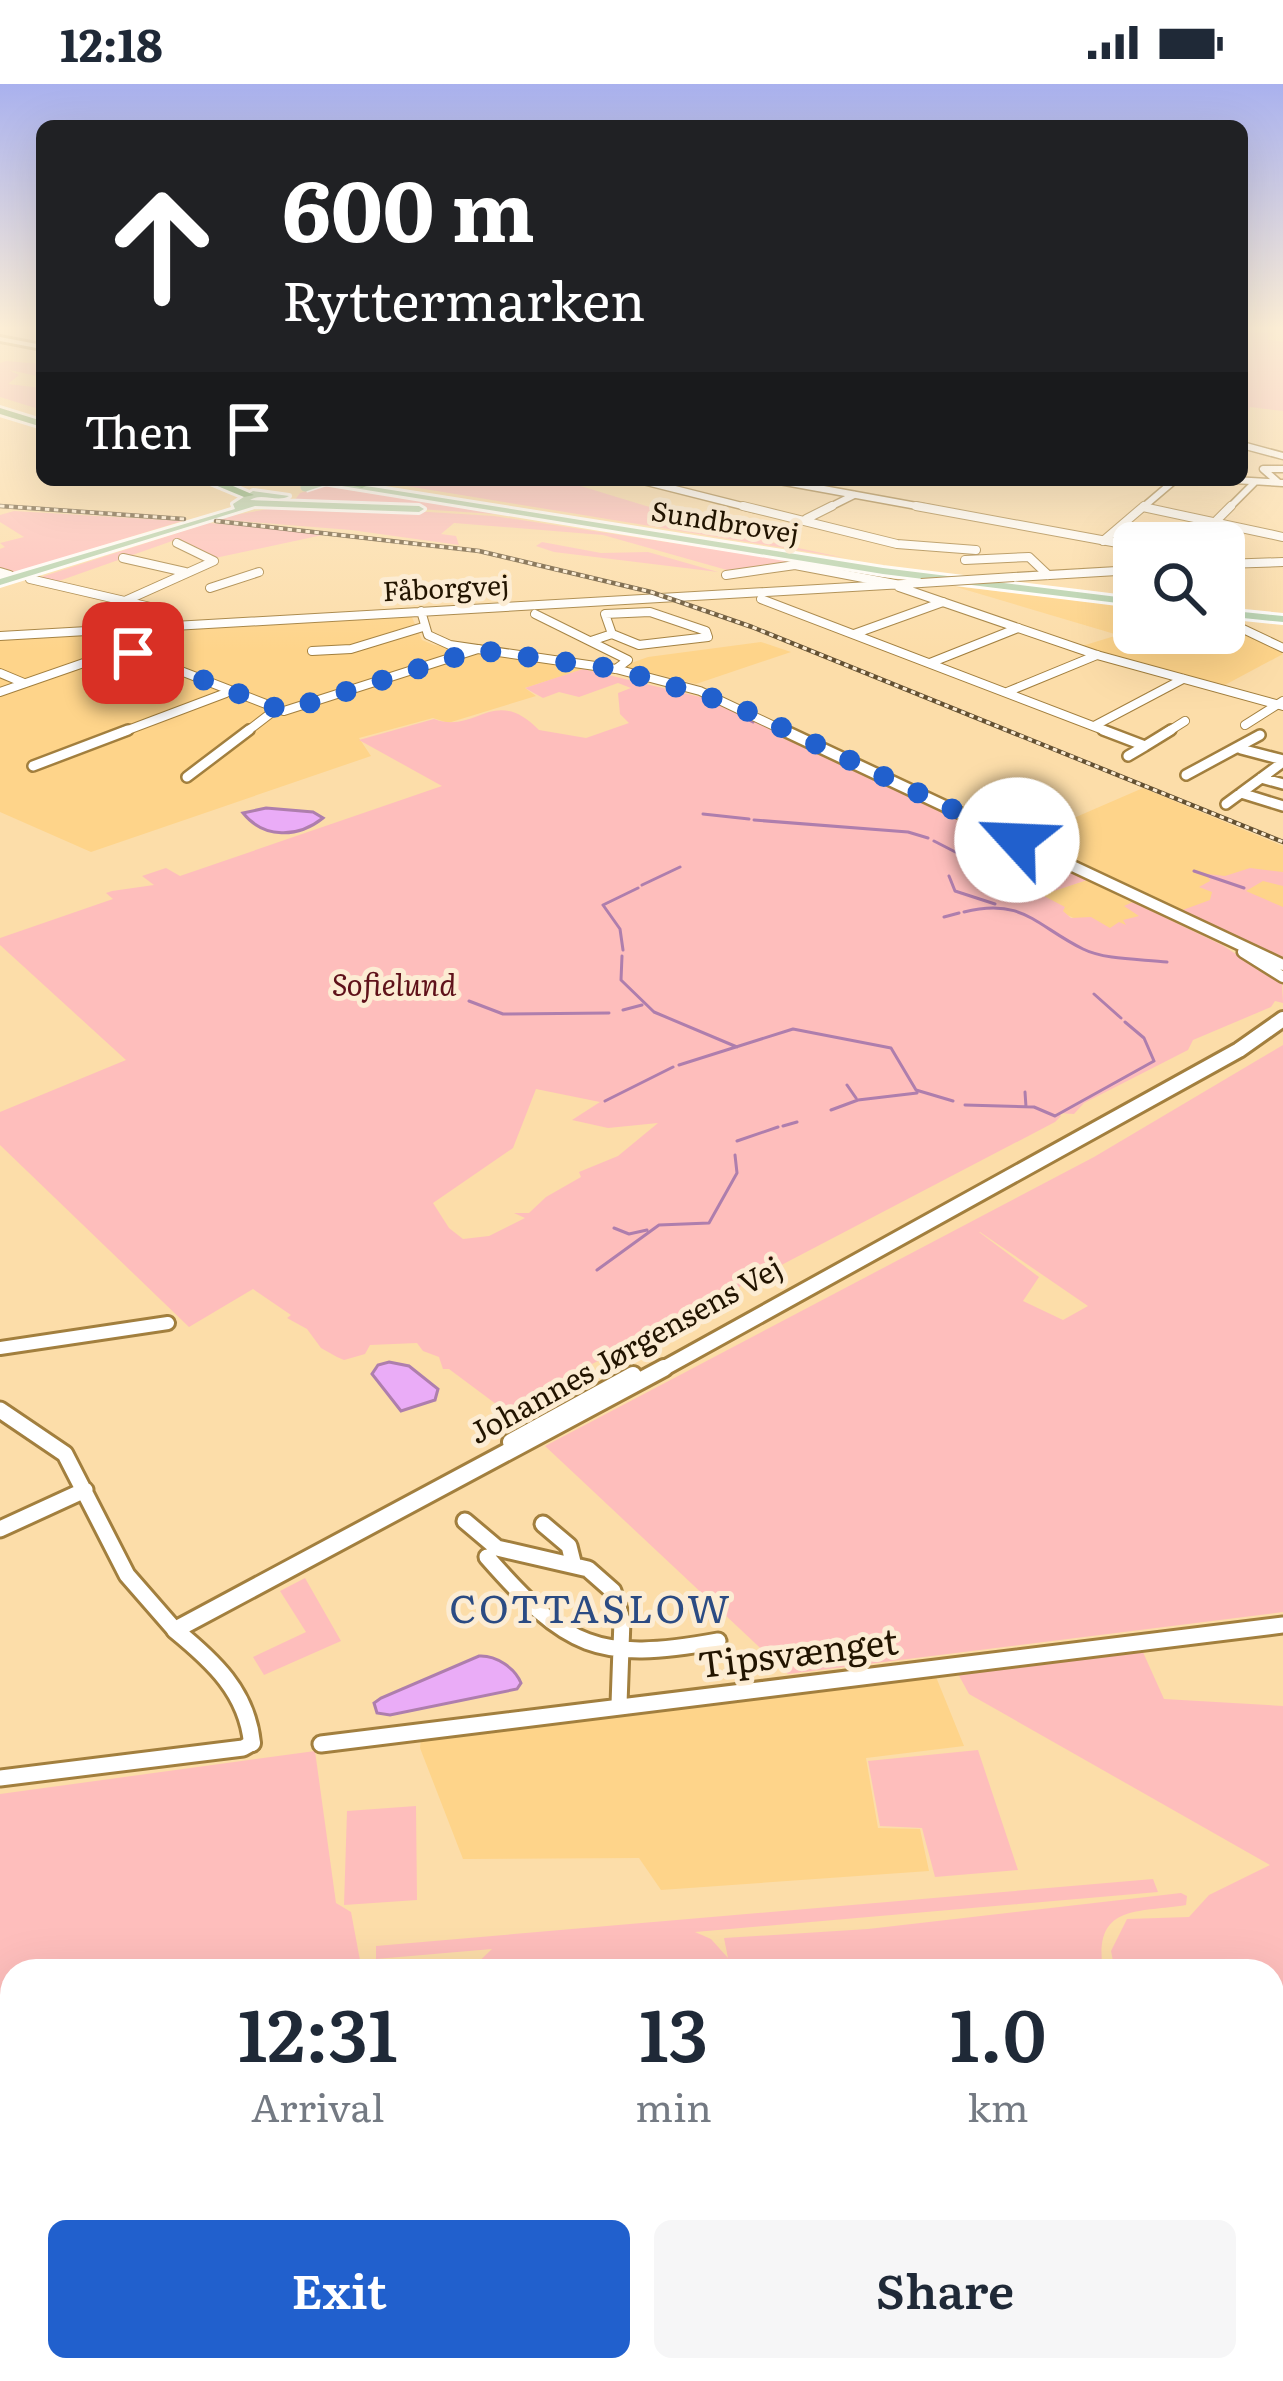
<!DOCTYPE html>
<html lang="en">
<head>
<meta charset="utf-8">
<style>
  body { margin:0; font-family:Literata,serif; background:#f6f6f7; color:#1f2937; height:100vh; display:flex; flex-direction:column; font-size:45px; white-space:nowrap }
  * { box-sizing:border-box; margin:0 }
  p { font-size:39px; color:#747a83 }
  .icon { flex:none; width:66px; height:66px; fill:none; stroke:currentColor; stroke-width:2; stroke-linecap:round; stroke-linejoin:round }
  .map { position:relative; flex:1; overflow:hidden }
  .side { position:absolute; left:0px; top:1875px; width:1284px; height:423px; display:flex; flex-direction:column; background:#fff; border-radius:36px 36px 0 0; box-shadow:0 12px 48px #0002 }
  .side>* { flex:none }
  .hud { position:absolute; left:36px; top:36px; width:1212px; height:366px; border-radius:18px; box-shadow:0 12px 48px #0002; background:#202124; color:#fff; overflow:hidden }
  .fabs { position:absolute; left:1113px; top:438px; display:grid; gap:24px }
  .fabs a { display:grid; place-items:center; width:132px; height:132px; border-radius:18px; background:#fff; box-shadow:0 12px 48px #0002; font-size:60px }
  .pin { position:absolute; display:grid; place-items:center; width:102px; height:102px; color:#fff; margin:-51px; border-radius:24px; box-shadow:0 6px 18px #0006 }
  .me { position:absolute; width:132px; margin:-66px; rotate:295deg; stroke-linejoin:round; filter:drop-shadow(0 0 9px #0008) }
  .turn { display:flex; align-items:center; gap:42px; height:252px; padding:0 48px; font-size:54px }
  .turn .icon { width:156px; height:156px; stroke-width:2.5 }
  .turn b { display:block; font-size:84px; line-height:102px }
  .then { display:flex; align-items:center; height:114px; padding:0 48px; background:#0003; gap:24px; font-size:45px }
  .eta { display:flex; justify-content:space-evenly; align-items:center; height:204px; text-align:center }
  .eta b { font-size:72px; font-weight:600; line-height:84px }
  .action { display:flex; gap:24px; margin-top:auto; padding:24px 48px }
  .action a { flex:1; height:138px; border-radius:18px; background:#2160cd; color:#fff; font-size:48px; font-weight:600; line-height:138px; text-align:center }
  .action a+a { background:#f6f6f7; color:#1f2937 }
  .status { display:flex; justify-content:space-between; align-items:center; height:84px; padding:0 60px; background:#fff; direction:ltr }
  .status svg { height:33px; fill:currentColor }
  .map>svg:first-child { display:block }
  .built { fill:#fed48a }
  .green { fill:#febebc; fill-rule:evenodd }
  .water { fill:#eaacf7; stroke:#ae7ead; stroke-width:3 }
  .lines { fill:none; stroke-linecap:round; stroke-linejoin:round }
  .stream { stroke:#ae7ead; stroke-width:3 }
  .minor-far4-casing { stroke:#a27f3e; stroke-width:9 }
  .minor-far3-casing { stroke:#a27f3e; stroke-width:10 }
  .minor-far2-casing { stroke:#a27f3e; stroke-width:14 }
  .minor-far1-casing { stroke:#a27f3e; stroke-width:18 }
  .minor-casing { stroke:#a27f3e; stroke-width:21 }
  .tertiary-far4-casing { stroke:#a27f3e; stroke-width:9 }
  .tertiary-far3-casing { stroke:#a27f3e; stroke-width:10 }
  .tertiary-far2-casing { stroke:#a27f3e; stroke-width:15 }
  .tertiary-far1-casing { stroke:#a27f3e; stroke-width:20 }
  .tertiary-casing { stroke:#a27f3e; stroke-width:22 }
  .secondary-casing { stroke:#a27f3e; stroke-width:6 }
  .primary-casing { stroke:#fff; stroke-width:6 }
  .motorway-casing { stroke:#fff; stroke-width:6 }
  .minor-far4 { stroke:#fff; stroke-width:6 }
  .minor-far3 { stroke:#fff; stroke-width:8 }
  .minor-far2 { stroke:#fff; stroke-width:9 }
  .minor-far1 { stroke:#fff; stroke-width:12 }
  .minor { stroke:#fff; stroke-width:15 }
  .tertiary-far4 { stroke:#fff; stroke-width:6 }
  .tertiary-far3 { stroke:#fff; stroke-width:8 }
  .tertiary-far2 { stroke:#fff; stroke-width:10 }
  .tertiary-far1 { stroke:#fff; stroke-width:14 }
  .tertiary { stroke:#fff; stroke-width:16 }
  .secondary { fill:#fff; fill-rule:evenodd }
  .primary { fill:#b6d3b1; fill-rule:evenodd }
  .motorway { fill:#86b57d; fill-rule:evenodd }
  .rail-casing { stroke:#635032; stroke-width:4.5 }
  .rail { stroke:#fcecd3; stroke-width:3; stroke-dasharray:4.5; stroke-linecap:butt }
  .tertiary-bridge-casing { stroke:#a27f3e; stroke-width:10; stroke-linecap:butt }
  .primary-bridge-casing { stroke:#fff; stroke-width:12; stroke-linecap:butt }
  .tertiary-bridge { stroke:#fff; stroke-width:8 }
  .primary-bridge { stroke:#b6d3b1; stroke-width:9 }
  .route { stroke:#2160cd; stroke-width:21; stroke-dasharray:0 37.8 }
  .labels { text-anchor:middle; stroke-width:10; stroke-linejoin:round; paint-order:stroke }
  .far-street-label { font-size:27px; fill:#221400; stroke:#fcecd3 }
  .park-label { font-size:30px; font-style:italic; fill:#5f121a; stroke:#fcecd3 }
  .street-label { font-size:30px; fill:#221400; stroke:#fcecd3 }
  .near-street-label { font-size:36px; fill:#221400; stroke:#fcecd3 }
  .near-neighbourhood-label { font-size:39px; letter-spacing:3px; fill:#2b4b83; stroke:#fcecd3 }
</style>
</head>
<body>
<div class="status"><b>12:18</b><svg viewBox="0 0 49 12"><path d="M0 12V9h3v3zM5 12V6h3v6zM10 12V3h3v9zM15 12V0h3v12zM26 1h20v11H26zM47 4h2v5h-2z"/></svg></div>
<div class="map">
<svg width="1283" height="2297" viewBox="0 0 1283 2297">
  <rect width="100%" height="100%" fill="#fcdda9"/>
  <!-- built -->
  <path class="built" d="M953,502L1134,523V549H1224V534L1233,535L1248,551L1283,570L1223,602L1082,562L1118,551Z
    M411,531L422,556L434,561L584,585L525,604L536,612L448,639L433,634L359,654L371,672L91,768L0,728V555Z
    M761,558L791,568L696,600L623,582L648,573Z
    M1143,704L1283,762V874L1023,756Z
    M1087,796L1213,859L1171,878L1056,826L1041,811Z
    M932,1583L964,1662L866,1674L878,1744L920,1745L929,1787L661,1806L639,1774L463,1775L420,1664L421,1654Z"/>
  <!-- green -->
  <path class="green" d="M1242,246L1275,250L1266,255L1283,258V327L1250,323L1242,343Z
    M6,277L42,280V293L9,286L19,291L8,300L42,304V326L0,313V279Z
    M370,396H561L751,454L845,474Z
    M324,402L511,431L294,417L300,409Z
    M296,420L494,432L805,479L727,486L603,451L454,439L441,450L456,452L459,461L351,446L213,435Z
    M14,427L182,437L14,489L0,487V465L5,463L0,459L24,453L0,438V431Z
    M208,439L332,449L215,474L175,456L56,498L38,494Z
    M542,458L601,469L648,468L718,488L554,468L536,462Z
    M583,585L709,615L1087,796L1042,811L1065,823L1063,827L1071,834L1091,833L1110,844L1119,838L1126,841L1123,836L1139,832L1124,822L1133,818L1222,861L1282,900L1283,919L1275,917L1271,923L1193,956L1188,966L1084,1019L1074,1030L1058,1029L1061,1032L1055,1038L504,1326L449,1285H443L439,1273L423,1267L417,1259L370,1261L365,1270L344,1276L337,1273L321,1264L307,1245L287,1234L291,1231L253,1205L189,1243L0,1061V1028L126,976L0,861V854L113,815L106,809L112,807L154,801L142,792L166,784L180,792L442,702L359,656L434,635C477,651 493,600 539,646L586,654L629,639L620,630L618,609L631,604L618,599L579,613L559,608L543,614L525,604ZM536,1005L600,1018L572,1036L608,1044L658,1039L618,1072L579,1088L581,1093L546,1113L529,1129H514L525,1134L489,1152L463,1155L449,1144L433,1119L513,1064Z
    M1250,784L1283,788V802L1263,797L1246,807L1283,823V876L1180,827L1210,816L1212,808L1199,803L1210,797L1207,790L1225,792Z
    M1283,961V1528L788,1590L545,1362L1094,1073ZM979,1148H980L1088,1222L1063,1236L1023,1217L1039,1193Z
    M305,1494L341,1557L264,1591L253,1573L306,1548L280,1507Z
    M1142,1566L1164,1615L1283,1622V2029L1272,2025V1887H1115L1111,1867L1127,1835L1189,1833L1209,1811L1270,1781L969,1610L957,1588Z
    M978,1666L1018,1786L935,1793L922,1744L880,1742L868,1677Z
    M315,1667L336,1819L351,1828L362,1887H12V2041L0,2020V1710Z
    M416,1722L417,1816L344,1821L347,1727Z
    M1153,1795L1158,1808L695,1848L711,1855L728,1874L724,1854L868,1845L1181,1809L1187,1812L1186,1821C1136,1829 1093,1820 1103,1887H469L492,1865L376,1875V1862Z
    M1272,2034L1283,2037V2297H662L672,2286H1272Z
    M152,2286H614L623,2297H158Z"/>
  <!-- water -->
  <path class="water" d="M266,724L313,728L323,734C298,754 264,755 243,729Z
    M389,1278L409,1282L438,1305L435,1316L401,1327L372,1290L378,1281Z
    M479,1572C496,1571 515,1584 521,1599L517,1605L390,1631L377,1629L374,1619L381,1614Z"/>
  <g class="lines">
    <!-- stream -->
    <path class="stream" d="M741,632L753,638
      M703,730L749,735
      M754,736L908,748L928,754
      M934,757L967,774
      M1194,787L1244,804
      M949,792L955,807L995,820
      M642,801L680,783
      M964,828C1023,813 1036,842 1083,865C1105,876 1142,875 1167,878
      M944,833L959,829
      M623,866L620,845L603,821L638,804
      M622,872L621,896L654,928L737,963
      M1094,910L1121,934
      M469,917L503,930L609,929
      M623,926L642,921
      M679,981L793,945L891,964L916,1006L953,1017
      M847,1001L856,1014
      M1025,1008L1026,1023
      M605,1017L673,983
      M965,1021L1034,1023L1055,1032L1154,977L1144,954L1125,938
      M831,1026L858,1016L917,1009
      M783,1042L797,1038
      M737,1057L778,1043
      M614,1144L629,1150L647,1146
      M597,1186L659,1141L709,1139L737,1089L735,1071"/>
    <!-- minor-far4 casing -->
    <g class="minor-far4-casing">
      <path id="minor-far4" d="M1242,361L1283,372
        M639,396L754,425
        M1234,396L1283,399
        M1278,398L1263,385H1283
        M1143,423L1153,425
        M826,425L854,411
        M1141,425L1175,396
        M1228,425L1255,398"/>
    </g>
    <!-- minor-far3 casing -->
    <g class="minor-far3-casing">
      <path id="minor-far3" d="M743,422L897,460L976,466
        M1143,423L1283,453
        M806,435L832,422
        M1215,438L1231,422
        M1103,457L1144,422
        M123,474L185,488
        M965,476L1029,473L1048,491
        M0,488L10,491
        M726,491L795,481L895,500
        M30,495L159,525L177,541
        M1224,500L1233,507
        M210,504L259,488
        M761,515L1111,649
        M127,516L214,477L177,459
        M650,528L706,547L708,553L639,561L612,550L605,530Z
        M535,530L628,576L616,585
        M1224,542L1241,544L1283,564
        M121,545L124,565L284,627L478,565
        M854,550L943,518
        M1171,556L1197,549
        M591,557L612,550
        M312,567L351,565L423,543
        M930,579L1018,544
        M0,589L24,599
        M0,608L124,565
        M1007,608L1097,571
        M1245,641L1283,617
        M1094,642L1183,595
        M120,649L226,609
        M245,649L275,626
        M1166,649L1185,637"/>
    </g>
    <!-- minor-far2 casing -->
    <g class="minor-far2-casing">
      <path id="minor-far2" d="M1103,646L1145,662L1128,672
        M1145,662L1171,646
        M1241,665L1283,676
        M33,682L128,646
        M1186,691L1260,651
        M187,693L249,646
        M1261,694L1283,700
        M1241,709L1283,722
        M1226,720L1283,678"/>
    </g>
    <!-- minor-far1 casing -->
    <g class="minor-far1-casing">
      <path id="minor-far1" d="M0,1264L168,1239"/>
    </g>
    <!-- minor casing -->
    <g class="minor-casing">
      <path id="minor" d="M0,1326L65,1370L127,1491L175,1546
        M465,1437L497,1464L588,1485L613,1507L622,1536L619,1620
        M543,1440L569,1462L573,1478
        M0,1445L85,1406
        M487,1473C567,1564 597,1579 718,1557
        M321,1660L1283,1541
        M0,1694L243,1664L252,1659"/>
    </g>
    <!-- tertiary-far4 casing -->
    <g class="tertiary-far4-casing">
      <path id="tertiary-far4" d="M774,396L933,425"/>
    </g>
    <!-- tertiary-far3 casing -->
    <g class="tertiary-far3-casing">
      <path id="tertiary-far3" d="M916,422L1134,462
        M1224,480L1283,478
        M1014,493L1134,486
        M899,503L1097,571L1283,622
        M421,527L428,551L450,561L616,585L700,607L789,649
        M0,552L921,499"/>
    </g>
    <!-- tertiary-far2 casing -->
    <g class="tertiary-far2-casing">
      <path id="tertiary-far2" d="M783,646L1283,881
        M1243,868L1283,893"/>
    </g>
    <!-- tertiary-far1 casing -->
    <g class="tertiary-far1-casing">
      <path id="tertiary-far1" d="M659,1287L1239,966L1283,935"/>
    </g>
    <!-- tertiary casing -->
    <g class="tertiary-casing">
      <path id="tertiary" d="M511,1358L633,1291
        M252,1659C247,1608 213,1577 175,1546L664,1284"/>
    </g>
    <!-- secondary casing -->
    <g class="secondary-casing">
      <path id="secondary" d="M0,253L42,261V265L0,257Z"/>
    </g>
    <!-- primary casing -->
    <g class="primary-casing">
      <path id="primary" d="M305,396H328L883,484L1134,515V521L883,490Z
        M253,407L289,412C277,419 262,408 250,416L419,422L424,425L419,428L255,422L0,501V495L235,425L233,420Z
        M1224,526L1283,532V538L1224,532Z"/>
    </g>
    <!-- motorway casing -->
    <g class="motorway-casing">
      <path id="motorway" d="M0,324L42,337V343L0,330Z
        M203,396H219L254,411L244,413Z
        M328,396H353L368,401L362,404Z"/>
    </g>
    <!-- minor-far4 -->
    <use href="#minor-far4" class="minor-far4"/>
    <!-- minor-far3 -->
    <use href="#minor-far3" class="minor-far3"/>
    <!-- minor-far2 -->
    <use href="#minor-far2" class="minor-far2"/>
    <!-- minor-far1 -->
    <use href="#minor-far1" class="minor-far1"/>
    <!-- minor -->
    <use href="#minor" class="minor"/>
    <!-- tertiary-far4 -->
    <use href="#tertiary-far4" class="tertiary-far4"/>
    <!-- tertiary-far3 -->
    <use href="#tertiary-far3" class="tertiary-far3"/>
    <!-- tertiary-far2 -->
    <use href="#tertiary-far2" class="tertiary-far2"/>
    <!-- tertiary-far1 -->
    <use href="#tertiary-far1" class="tertiary-far1"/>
    <!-- tertiary -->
    <use href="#tertiary" class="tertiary"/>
    <!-- secondary -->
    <use href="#secondary" class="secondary"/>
    <!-- primary -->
    <use href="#primary" class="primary"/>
    <!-- motorway -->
    <use href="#motorway" class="motorway"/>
    <!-- rail casing -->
    <g class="rail-casing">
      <path id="rail" d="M0,422L184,435
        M216,437L479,467L651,508L752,543L1283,758"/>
    </g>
    <!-- rail -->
    <use href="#rail" class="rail"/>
    <!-- tertiary-bridge casing -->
    <g class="tertiary-bridge-casing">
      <path id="tertiary-bridge" d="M921,499L1014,493"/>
    </g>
    <!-- primary-bridge casing -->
    <g class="primary-bridge-casing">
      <path id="primary-bridge" d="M305,403L326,396"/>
    </g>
    <!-- tertiary-bridge -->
    <use href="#tertiary-bridge" class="tertiary-bridge"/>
    <!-- primary-bridge -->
    <use href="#primary-bridge" class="primary-bridge"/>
  </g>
  <!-- sky -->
  <linearGradient id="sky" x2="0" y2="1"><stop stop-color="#a9b1ee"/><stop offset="0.43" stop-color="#fef0d8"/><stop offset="1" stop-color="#fef0d8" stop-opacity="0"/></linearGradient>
  <rect width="1283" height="567" fill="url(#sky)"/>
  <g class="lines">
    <!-- route -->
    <path class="route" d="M133,569L284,627L478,566L616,585L732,620L1017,756"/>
  </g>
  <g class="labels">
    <!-- far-street labels -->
    <g class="far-street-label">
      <text transform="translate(725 439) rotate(9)" y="9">Sundbrovej</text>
      <text transform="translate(446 505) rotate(-3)" y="9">Fåborgvej</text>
    </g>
    <!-- park labels -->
    <g class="park-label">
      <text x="394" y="912">Sofielund</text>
    </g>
    <!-- street labels -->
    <g class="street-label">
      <text transform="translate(626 1267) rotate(-29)" y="10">Johannes Jørgensens Vej</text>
    </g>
    <!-- near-street labels -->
    <g class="near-street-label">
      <text transform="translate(798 1569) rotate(-7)" y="13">Tipsvænget</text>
    </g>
    <!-- near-neighbourhood labels -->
    <g class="near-neighbourhood-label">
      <text x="591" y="1539">COTTASLOW</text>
    </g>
  </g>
</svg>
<div class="fabs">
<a><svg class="icon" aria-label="search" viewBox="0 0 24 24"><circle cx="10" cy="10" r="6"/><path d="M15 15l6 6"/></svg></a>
</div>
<div class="pin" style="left:133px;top:569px;background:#d93025"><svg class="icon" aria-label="arrive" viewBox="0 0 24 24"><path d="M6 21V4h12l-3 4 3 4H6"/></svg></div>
<svg class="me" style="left:1017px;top:756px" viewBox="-20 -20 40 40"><circle r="19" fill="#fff"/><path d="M0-13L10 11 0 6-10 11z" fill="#2160cd"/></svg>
<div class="hud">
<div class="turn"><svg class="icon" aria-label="ahead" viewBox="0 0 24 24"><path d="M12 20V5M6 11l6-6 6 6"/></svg><div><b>600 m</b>Ryttermarken</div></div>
<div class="then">Then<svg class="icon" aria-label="arrive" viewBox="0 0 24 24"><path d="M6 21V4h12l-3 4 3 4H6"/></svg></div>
</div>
<section class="side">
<div class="eta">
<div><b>12:31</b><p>Arrival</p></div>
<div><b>13</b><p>min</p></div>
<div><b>1.0</b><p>km</p></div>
</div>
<div class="action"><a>Exit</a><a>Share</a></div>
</section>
</div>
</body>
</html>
